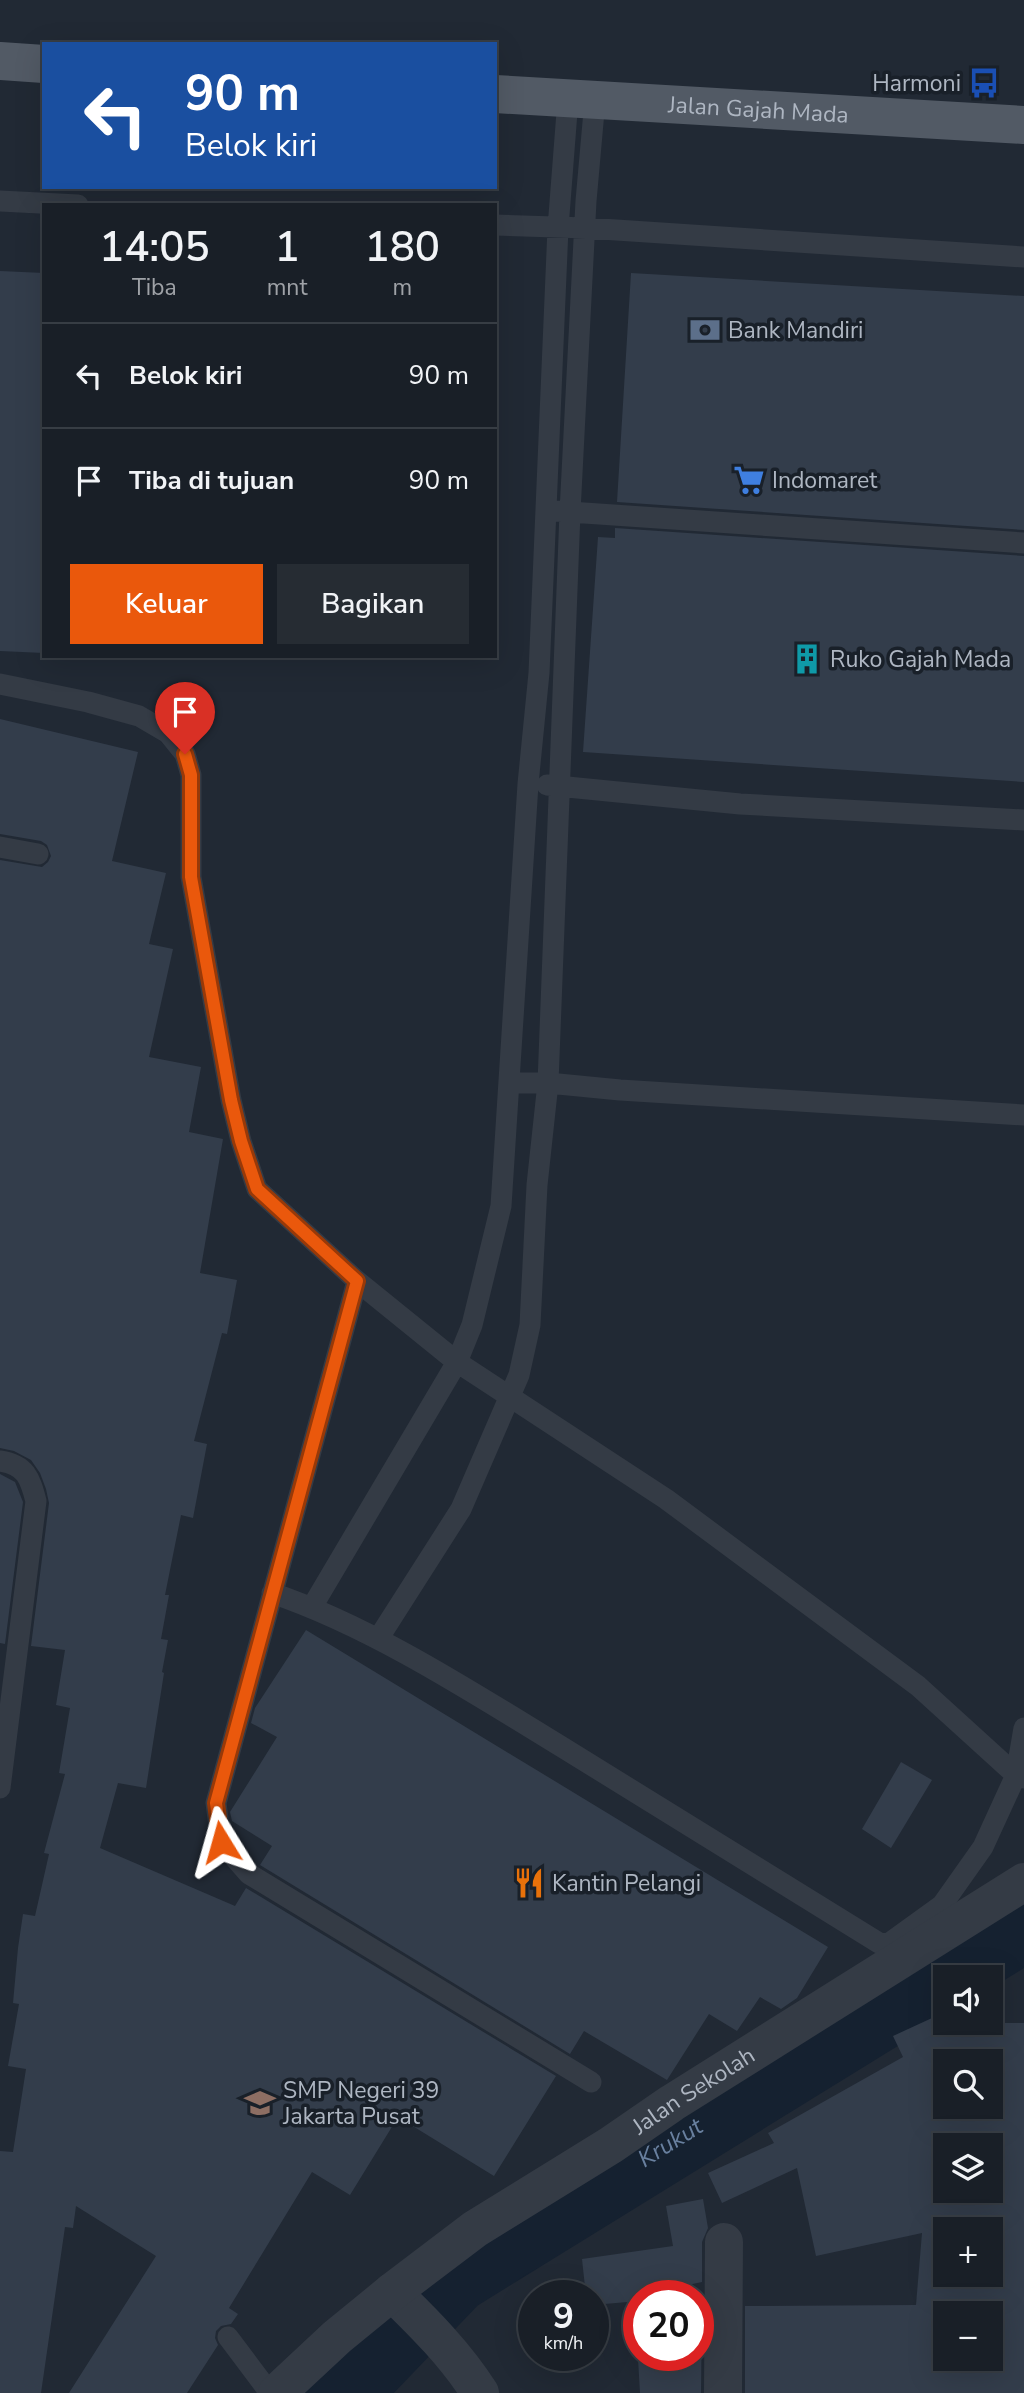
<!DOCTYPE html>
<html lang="id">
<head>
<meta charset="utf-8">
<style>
  body { margin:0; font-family:"Nunito Sans",sans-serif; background:#262c33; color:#f1f3f6; height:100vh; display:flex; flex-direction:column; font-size:26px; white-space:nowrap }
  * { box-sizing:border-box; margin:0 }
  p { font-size:23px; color:#9fa2a7 }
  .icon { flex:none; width:38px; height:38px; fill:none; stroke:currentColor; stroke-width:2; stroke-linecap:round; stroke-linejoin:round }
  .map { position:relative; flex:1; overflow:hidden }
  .sheet { position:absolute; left:42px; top:203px; width:455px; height:455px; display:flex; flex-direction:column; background:#191f27; border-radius:0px; box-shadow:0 7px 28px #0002,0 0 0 2px #373d44 }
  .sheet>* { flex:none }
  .hud { position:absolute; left:42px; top:42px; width:455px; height:147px; border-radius:0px; box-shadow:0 7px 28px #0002,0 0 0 2px #373d44; background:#1a4fa0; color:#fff; overflow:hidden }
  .buttons { position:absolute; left:933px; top:1965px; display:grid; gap:14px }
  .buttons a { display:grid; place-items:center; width:70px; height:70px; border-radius:0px; background:#191f27; box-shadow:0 7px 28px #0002,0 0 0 2px #373d44; font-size:35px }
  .speed { position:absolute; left:518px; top:2280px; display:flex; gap:14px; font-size:35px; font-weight:700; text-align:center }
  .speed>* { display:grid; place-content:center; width:91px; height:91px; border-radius:50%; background:#191f27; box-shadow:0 7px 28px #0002,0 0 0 2px #373d44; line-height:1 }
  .speed small { font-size:18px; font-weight:400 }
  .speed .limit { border:10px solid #d22; background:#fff; color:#111 }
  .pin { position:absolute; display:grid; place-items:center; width:60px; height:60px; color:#fff; margin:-72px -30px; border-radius:50% 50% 50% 0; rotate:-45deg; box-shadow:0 0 7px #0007 }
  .pin .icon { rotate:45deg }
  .me { position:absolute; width:77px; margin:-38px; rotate:352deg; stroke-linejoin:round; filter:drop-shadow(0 0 5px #0008) }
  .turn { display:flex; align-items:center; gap:24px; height:147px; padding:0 28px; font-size:32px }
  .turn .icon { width:91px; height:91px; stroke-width:2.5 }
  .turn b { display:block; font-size:49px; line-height:60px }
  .eta { display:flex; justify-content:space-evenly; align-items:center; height:119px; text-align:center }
  .eta b { font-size:42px; font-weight:600; line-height:49px }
  .cta { display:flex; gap:14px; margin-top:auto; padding:14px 28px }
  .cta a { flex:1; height:80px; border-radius:0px; background:#ea580c; color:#fff; font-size:28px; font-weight:600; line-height:80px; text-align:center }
  .cta a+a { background:#262c33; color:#f1f3f6 }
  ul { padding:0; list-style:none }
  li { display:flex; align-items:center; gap:21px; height:105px; padding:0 28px; border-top:2px solid #373d44 }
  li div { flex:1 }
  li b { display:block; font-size:26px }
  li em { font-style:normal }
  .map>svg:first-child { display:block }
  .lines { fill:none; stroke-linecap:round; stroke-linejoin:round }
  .river { stroke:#152130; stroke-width:75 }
  .building { fill:#333d4b; fill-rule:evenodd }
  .lane { stroke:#343b45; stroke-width:21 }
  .street { stroke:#343b45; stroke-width:38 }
  .primary { stroke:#525a65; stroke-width:38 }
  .route-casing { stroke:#983908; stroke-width:18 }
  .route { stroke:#ea580c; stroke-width:12 }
  .labels { text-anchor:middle; stroke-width:7; stroke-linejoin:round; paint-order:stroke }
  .poi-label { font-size:23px; fill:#aeb6c2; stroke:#192029; text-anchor:start }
  .street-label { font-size:23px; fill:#aeb6c2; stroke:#192029 }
  .water-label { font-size:24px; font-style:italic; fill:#69809f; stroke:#192029 }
</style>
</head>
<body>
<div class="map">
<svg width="1024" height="2393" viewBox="0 0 1024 2393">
  <rect width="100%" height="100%" fill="#212934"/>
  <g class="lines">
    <!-- river -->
    <path class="river" id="s1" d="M342,2393L454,2276L1024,1924"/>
  </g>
  <!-- building -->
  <path class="building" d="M0,271L44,273V653L0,651Z
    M631,273L1024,296V530L617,502Z
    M615,528L1024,556V782L583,752L598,537L615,538Z
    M0,719L138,752L112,861L166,873L149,944L173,949L149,1057L201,1067L189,1132L223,1139L200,1273L237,1280L227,1334L222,1333L194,1441L207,1444L193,1518L181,1515L165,1595H169L161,1639L168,1640L162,1672L164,1673L146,1788L118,1783L100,1848L235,1906L246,1888L556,2076L494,2176L398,2117L350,2195L312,2172L229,2308L238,2314L231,2324L221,2326L216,2331L215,2338L218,2345L187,2393H69L156,2256L76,2206L73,2228L65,2227L41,2393H0V2151L13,2152L26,2069L8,2066L19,2004L13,2003L18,1948L23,1914L35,1916L49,1854L44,1853L65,1774L59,1773L70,1708L56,1705L65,1650L31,1646L49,1503L46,1489L40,1473L31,1460L14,1451L0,1448V860L42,867L48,862L51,856L47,845L41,841L0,834Z
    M0,1474L15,1482L23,1502L5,1644L0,1643Z
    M306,1630L828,1947L797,1998L781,2009L760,1997L737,2031L709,2014L667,2080L584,2031L570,2054L260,1865L272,1846L232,1821L230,1812L277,1737L251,1723L255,1708Z
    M901,1762L932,1780L891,1848L862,1829Z
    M990,2000L1002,2023H1024V2393H745V2306L916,2305L922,2233L816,2256L797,2168L722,2203L708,2173L774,2143L768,2133L903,2057L893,2036L945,2012V2023H990ZM945,2062H990V2107H945ZM945,2146H990V2191H945ZM945,2230H990V2275H945ZM945,2314H990V2359H945Z
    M703,2199L708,2228L702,2242V2282L664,2290V2296H639V2301L593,2305V2296H586L582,2259L673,2246L666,2206Z
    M635,2307H639V2356H698V2307H702L701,2393H640Z"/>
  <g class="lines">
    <!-- lane -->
    <path class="lane" d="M0,201L78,205
      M495,225L586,228L1024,257
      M555,511L1024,543
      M0,684L88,702L139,716L168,733L185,754L191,775V877L231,1100L241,1141L257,1189L357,1281L457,1362L666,1499L918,1686L1016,1775L1024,1728
      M547,785L740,804L1024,820
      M0,847L38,854
      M509,1083H548L620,1090L1024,1115
      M357,1281L216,1803L221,1842L249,1874L591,2082
      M0,1461C26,1465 30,1478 36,1501L0,1788
      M272,1593C372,1627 472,1692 562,1747C668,1813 774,1878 879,1943L888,1944L942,1905L983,1847L1016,1775L1024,1778
      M312,1607L457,1362L472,1325L501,1206L528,784L539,673L558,228L568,99
      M378,1639L461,1509L519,1375L530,1325L537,1185L548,1083L570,512L586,201L595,100
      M228,2337L270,2393"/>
    <!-- street -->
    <g class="street">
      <path d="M392,2292C424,2323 456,2355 480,2393"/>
      <path id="s2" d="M277,2393L337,2337L392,2292L475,2229L611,2145L672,2103L1024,1882"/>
      <path d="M723,2393L724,2242"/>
    </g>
    <!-- primary -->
    <g class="primary">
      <path d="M0,61L44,64"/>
      <path id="s3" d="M495,94L1024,125"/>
    </g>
  </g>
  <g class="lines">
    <!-- route casing -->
    <g class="route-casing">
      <path id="route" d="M185,754L191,775V877L231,1100L241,1141L257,1189L357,1281L216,1803L221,1842"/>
    </g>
    <!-- route -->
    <use href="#route" class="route"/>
  </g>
  <!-- icons -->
  <defs>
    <g id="bus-bare" transform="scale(2.415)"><path d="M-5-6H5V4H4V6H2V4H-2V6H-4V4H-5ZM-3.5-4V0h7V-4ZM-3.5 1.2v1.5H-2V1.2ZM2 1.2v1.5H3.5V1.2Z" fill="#1a4fb4" stroke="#192029" stroke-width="2.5" paint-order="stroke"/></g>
    <g id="bank-bare" transform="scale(2.415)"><path d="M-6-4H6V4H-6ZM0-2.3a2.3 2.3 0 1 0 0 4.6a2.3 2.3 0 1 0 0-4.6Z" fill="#5c6f8a" stroke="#192029" stroke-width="2.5" paint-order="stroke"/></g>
    <g id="supermarket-bare" transform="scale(2.415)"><path d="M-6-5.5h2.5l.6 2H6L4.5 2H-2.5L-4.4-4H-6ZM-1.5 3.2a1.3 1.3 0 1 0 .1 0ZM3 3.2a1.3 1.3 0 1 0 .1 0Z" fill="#3f7fe0" stroke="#192029" stroke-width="2.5" paint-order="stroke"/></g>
    <g id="building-bare" transform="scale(2.415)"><path d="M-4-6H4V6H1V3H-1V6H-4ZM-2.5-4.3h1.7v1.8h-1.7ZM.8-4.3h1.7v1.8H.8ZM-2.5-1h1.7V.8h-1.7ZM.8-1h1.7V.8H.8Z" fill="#0f9aa8" stroke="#192029" stroke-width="2.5" paint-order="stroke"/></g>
    <g id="restaurant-bare" transform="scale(2.415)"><path d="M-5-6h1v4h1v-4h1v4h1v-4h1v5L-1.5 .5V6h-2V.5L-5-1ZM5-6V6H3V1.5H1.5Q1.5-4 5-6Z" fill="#e8710a" stroke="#192029" stroke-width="2.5" paint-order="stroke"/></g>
    <g id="school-bare" transform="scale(2.415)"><path d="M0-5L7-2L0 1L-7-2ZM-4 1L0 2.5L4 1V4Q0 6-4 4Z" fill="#8d6e63" stroke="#192029" stroke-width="2.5" paint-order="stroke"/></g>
  </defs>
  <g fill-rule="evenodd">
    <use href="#bus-bare" x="984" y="83"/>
    <use href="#bank-bare" x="705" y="330"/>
    <use href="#supermarket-bare" x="749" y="480"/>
    <use href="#building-bare" x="807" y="659"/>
    <use href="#restaurant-bare" x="529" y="1883"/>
    <use href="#school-bare" x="260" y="2103"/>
  </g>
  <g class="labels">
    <!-- poi labels -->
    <g class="poi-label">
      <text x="961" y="91" text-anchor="end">Harmoni</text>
      <text x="728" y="338">Bank Mandiri</text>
      <text x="772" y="488">Indomaret</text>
      <text x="830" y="667">Ruko Gajah Mada</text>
      <text x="552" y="1891">Kantin Pelangi</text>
      <text x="283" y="2098">SMP Negeri 39<tspan x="283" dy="26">Jakarta Pusat</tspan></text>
    </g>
    <!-- street labels -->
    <g class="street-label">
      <text dy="8" stroke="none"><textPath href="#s3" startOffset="264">Jalan Gajah Mada</textPath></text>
      <text dy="8" stroke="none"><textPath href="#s2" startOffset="516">Jalan Sekolah</textPath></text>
    </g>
    <!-- water labels -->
    <g class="water-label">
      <text dy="8" stroke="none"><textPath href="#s1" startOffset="416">Krukut</textPath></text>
    </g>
  </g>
</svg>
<div class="buttons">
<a><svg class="icon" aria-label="sound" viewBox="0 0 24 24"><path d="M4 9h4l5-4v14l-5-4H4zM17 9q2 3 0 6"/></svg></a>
<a><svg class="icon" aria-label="search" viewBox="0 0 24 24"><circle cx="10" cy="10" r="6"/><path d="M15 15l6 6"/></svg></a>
<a><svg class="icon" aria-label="layers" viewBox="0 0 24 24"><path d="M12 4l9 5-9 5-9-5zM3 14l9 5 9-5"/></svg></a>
<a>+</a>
<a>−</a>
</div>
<div class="speed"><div>9<small>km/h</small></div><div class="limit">20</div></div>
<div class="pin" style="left:185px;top:754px;background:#d93025"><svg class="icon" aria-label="arrive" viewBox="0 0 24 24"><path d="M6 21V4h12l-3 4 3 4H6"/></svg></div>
<svg class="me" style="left:221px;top:1842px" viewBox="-20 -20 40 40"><path d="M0-17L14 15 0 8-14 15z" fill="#ea580c" stroke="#fff" stroke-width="4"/></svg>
<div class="hud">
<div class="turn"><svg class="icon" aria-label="left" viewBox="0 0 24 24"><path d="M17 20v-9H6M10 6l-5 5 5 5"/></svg><div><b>90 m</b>Belok kiri</div></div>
</div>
<section class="sheet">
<div class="eta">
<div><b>14:05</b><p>Tiba</p></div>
<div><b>1</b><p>mnt</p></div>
<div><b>180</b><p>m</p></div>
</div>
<ul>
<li><svg class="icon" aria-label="left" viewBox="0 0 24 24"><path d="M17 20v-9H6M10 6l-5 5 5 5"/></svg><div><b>Belok kiri</b></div><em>90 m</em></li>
<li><svg class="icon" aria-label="arrive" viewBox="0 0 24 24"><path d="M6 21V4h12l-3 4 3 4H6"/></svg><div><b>Tiba di tujuan</b></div><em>90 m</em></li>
</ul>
<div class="cta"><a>Keluar</a><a>Bagikan</a></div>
</section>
</div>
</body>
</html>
